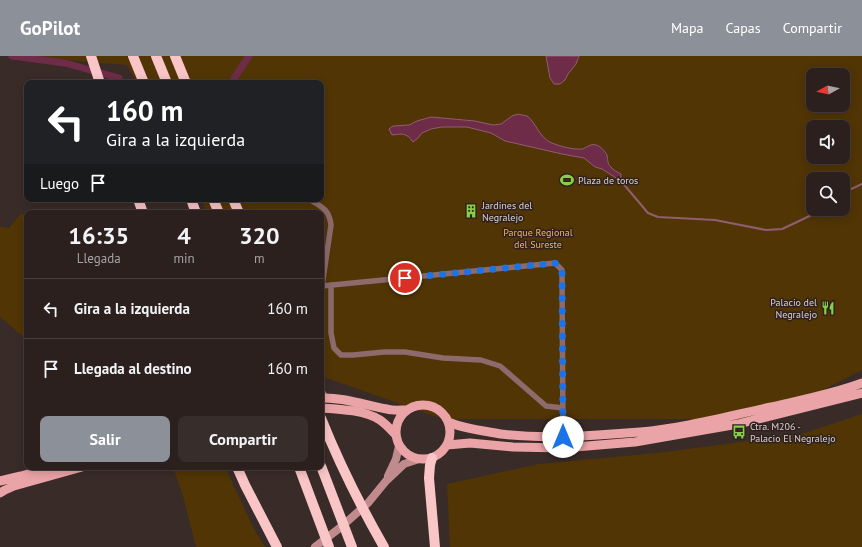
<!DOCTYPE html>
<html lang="es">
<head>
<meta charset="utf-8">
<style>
  body { margin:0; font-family:"PT Sans",sans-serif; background:#372d2b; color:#f1f3f6; height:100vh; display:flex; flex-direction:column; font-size:15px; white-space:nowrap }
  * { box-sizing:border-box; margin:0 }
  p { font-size:13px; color:#a6a3a4 }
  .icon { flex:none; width:22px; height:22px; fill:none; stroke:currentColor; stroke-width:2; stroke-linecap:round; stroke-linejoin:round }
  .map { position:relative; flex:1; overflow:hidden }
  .drawer { position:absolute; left:24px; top:154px; width:300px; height:260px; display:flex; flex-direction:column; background:#2b201e; border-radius:8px; box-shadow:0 2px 10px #0003,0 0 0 1px #473e3c }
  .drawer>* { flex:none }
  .banner { position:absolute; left:24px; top:24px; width:300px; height:122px; border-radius:8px; box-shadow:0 2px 10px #0003,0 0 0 1px #473e3c; background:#202124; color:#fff; overflow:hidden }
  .needle { width:26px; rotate:262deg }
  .tools { position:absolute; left:806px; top:12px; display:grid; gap:8px }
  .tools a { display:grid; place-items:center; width:44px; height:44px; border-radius:8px; background:#2b201e; box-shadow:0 2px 10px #0003,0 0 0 1px #473e3c; font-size:20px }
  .pin { position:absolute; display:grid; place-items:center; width:34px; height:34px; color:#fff; margin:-17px; border:2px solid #fff; border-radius:50%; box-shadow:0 1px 4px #0007 }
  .me { position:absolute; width:44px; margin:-22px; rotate:0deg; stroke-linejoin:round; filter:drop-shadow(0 0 3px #0008) }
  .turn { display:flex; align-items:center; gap:14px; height:84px; padding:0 16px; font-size:18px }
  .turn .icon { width:52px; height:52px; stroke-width:2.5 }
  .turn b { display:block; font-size:28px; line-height:34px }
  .then { display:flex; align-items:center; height:38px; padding:0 16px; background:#0003; gap:8px; font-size:15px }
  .eta { display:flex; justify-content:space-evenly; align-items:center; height:68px; text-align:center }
  .eta b { font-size:24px; font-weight:800; line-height:28px }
  .primary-button { display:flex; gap:8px; margin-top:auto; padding:8px 16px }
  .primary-button a { flex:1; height:46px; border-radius:8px; background:#8c9099; color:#fff; font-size:16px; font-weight:800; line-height:46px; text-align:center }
  .primary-button a+a { background:#372d2b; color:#f1f3f6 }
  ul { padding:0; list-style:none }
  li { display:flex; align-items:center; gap:12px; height:60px; padding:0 16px; border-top:1px solid #473e3c }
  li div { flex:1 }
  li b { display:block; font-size:15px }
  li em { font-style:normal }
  header { display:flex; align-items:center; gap:24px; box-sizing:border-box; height:56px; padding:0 20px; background:#8c9099; color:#fff }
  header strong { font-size:19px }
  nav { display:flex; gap:22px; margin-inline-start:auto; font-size:14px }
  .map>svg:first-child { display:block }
  .green { fill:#513505; fill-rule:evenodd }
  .water { fill:#6e2c48; stroke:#8f5e70 }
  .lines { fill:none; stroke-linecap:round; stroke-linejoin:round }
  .stream { stroke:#8f5e70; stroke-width:2 }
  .canal { stroke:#6e2c48; stroke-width:7 }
  .street { stroke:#8d6a6b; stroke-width:5.5 }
  .secondary { stroke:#c18a8d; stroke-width:8 }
  .primary { stroke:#eaa3a7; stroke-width:9 }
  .highway { stroke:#f9c5c7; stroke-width:10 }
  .highway-bridge { stroke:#f9c5c7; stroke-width:10 }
  .route { stroke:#1a73e8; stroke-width:7; stroke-dasharray:0 12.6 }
  .labels { text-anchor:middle; stroke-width:3; stroke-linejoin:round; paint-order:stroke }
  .poi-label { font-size:10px; fill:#dbd1cf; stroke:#2f221e; text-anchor:start }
  .park-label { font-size:10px; fill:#f3b459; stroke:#2f221e }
</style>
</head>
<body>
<header>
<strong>GoPilot</strong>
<nav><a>Mapa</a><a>Capas</a><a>Compartir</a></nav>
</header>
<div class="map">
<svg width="862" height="491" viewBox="0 0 862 491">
  <rect width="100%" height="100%" fill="#392b28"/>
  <!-- green -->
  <path class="green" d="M18,0H862V314L767,363H443L321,320V157H208L200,143H321V27H137L127,9ZM813,19H843V49H813ZM813,71H843V101H813ZM813,123H843V153H813Z
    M21,157L27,161V284L0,261V171L9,172Z
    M862,358V491H450L447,428L539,408L657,397L802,378Z
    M173,411H225L253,471L265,491H196L183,440Z"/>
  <!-- water -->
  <path class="water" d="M546,0H579L576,8L568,18L565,24L560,28H554L550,22Z
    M518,58C520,59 524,59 527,60C536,66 539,82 552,87C559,90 574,94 582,93C586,92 591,87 596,89C600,90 605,95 607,99C608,103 607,108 611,111C613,114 617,116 621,118V125L602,113L595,111L584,102L562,98L514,87L505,85L491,77L467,71H442L431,73L422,77L418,82L413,86C406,76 402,78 392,79L389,73L393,70L409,69L417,65L431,61L475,65L493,69L501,68L512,60Z"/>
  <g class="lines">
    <!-- stream -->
    <path class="stream" d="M621,125L648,157L658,161L715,164L766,174L782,173L797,166L824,153
      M843,137L862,128"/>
    <!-- canal -->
    <path class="canal" d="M12,0L65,7L119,22
      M231,27L249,0"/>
    <!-- street -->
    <path class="street" d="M309,143C322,151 329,153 331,169L322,230
      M331,229V277L334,292L341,299H353L384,296H405L443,302L481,304L500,310L546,350L563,352
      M321,252L322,230L555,207L562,214L563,381
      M321,334L327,342"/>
    <!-- secondary -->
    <path class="secondary" d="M388,420L396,403L399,390
      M315,491L341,471L368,447L386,425L404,408L419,403"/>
    <!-- primary -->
    <path class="primary" d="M321,342C343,341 365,349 387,353C393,355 400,354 406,354
      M396 376a27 27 0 1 1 54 0a27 27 0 1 1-54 0Z
      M321,352C338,353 365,354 380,364C386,368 391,374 396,379
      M448,366C465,373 484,375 501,378C534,382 566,381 598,379C612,378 626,377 640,376C684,372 728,360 771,351C801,344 833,338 862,327
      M447,389L470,387L513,391L563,392L635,386L738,368L862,337
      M0,425L21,420L53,411
      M0,437L5,434L14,430L82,411"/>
    <!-- highway -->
    <path class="highway" d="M91,0L100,27
      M133,0L144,27
      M156,0L167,27
      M175,0L186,27
      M138,143L143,157
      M191,143L196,157
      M213,143L219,157
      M233,143L239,157
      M432,402L430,409L429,422L435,491
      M237,411L245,429L277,491"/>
    <!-- highway-bridge -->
    <path class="highway-bridge" d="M321,362C339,407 360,449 384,491
      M321,410L352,491
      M299,411L329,491"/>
  </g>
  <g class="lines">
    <!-- route -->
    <path class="route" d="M405,222L555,207L562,214L563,381"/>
  </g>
  <!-- icons -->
  <defs>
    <g id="stadium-bare" transform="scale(1.08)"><path d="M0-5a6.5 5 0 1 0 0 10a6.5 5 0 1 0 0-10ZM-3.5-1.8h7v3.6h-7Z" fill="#87cf4a" stroke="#2f221e" stroke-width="2.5" paint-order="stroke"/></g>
    <g id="building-bare" transform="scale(1.08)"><path d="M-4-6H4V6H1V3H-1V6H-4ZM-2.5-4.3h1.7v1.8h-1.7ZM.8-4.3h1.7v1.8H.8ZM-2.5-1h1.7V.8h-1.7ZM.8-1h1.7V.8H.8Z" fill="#87cf4a" stroke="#2f221e" stroke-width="2.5" paint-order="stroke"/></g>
    <g id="restaurant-bare" transform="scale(1.08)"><path d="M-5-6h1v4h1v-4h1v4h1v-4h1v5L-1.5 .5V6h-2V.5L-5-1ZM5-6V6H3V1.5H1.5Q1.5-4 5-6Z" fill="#87cf4a" stroke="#2f221e" stroke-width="2.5" paint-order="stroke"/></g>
    <g id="bus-bare" transform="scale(1.08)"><path d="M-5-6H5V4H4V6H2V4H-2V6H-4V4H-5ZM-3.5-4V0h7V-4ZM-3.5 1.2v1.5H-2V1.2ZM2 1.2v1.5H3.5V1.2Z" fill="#87cf4a" stroke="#2f221e" stroke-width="2.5" paint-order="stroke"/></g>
  </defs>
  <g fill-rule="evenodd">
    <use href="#stadium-bare" x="567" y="124"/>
    <use href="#building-bare" x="471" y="155"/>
    <use href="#restaurant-bare" x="828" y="252"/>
    <use href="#bus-bare" x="739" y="376"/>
  </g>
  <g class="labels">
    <!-- poi labels -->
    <g class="poi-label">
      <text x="578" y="128">Plaza de toros</text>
      <text x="482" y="153">Jardines del<tspan x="482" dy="12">Negralejo</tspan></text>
      <text x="817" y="250" text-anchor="end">Palacio del<tspan x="817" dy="12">Negralejo</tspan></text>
      <text x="750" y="374">Ctra. M206 -<tspan x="750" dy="12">Palacio El Negralejo</tspan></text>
    </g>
    <!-- park labels -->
    <g class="park-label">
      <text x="538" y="180">Parque Regional<tspan x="538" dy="12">del Sureste</tspan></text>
    </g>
  </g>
</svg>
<div class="tools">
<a><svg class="needle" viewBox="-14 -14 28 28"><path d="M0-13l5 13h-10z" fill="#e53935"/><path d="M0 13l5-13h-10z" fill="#a6a3a4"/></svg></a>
<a><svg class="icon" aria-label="sound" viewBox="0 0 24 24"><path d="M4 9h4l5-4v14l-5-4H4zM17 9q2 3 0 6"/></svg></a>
<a><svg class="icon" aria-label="search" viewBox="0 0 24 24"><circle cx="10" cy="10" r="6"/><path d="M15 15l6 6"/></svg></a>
</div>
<div class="pin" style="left:405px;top:222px;background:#d93025"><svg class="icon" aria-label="arrive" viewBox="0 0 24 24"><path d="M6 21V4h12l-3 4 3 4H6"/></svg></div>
<svg class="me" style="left:563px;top:381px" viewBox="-20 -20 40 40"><circle r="19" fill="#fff"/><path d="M0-13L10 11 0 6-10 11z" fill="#1a73e8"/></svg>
<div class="banner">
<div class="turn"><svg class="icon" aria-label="left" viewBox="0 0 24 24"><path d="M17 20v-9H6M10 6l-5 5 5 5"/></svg><div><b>160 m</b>Gira a la izquierda</div></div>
<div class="then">Luego<svg class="icon" aria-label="arrive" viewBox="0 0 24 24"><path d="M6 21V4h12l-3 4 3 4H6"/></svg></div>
</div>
<section class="drawer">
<div class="eta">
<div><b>16:35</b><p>Llegada</p></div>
<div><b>4</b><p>min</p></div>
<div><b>320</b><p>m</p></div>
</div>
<ul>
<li><svg class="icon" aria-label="left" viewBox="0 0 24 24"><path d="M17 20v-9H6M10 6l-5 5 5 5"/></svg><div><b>Gira a la izquierda</b></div><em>160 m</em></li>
<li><svg class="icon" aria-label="arrive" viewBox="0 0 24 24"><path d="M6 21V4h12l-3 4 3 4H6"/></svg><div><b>Llegada al destino</b></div><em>160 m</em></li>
</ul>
<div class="primary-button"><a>Salir</a><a>Compartir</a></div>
</section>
</div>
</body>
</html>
